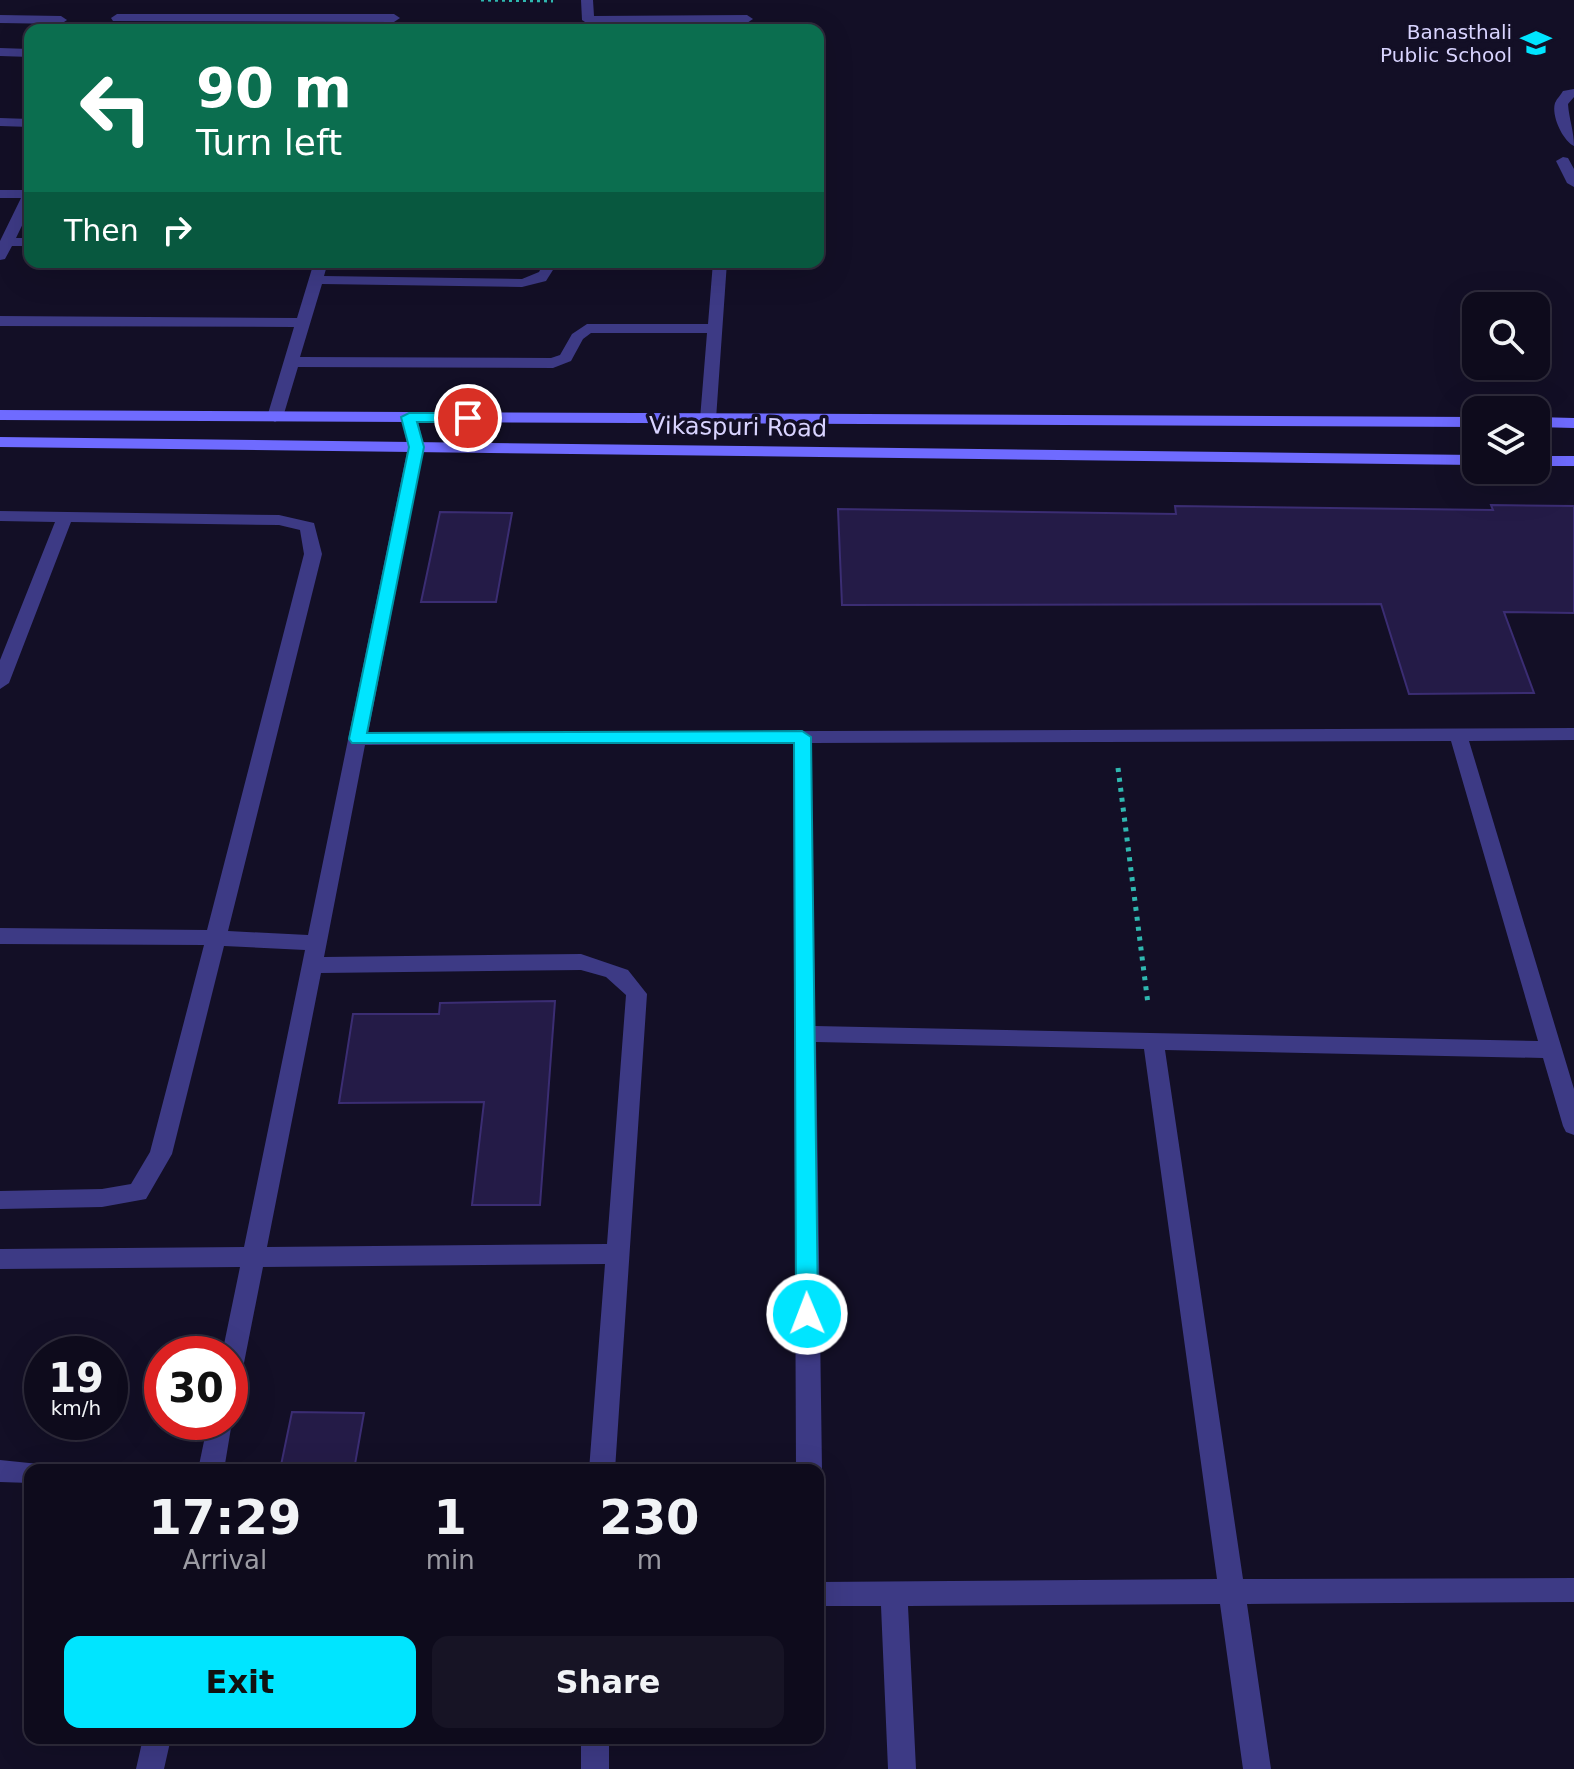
<!DOCTYPE html>
<html lang="en">
<head>
<meta charset="utf-8">
<style>
  body { margin:0; font-family:"DejaVu Sans",sans-serif; background:#171425; color:#f1f3f6; height:100vh; display:flex; flex-direction:column; font-size:30px; white-space:nowrap }
  * { box-sizing:border-box; margin:0 }
  p { font-size:26px; color:#9b9ba3 }
  .icon { flex:none; width:44px; height:44px; fill:none; stroke:currentColor; stroke-width:2; stroke-linecap:round; stroke-linejoin:round }
  .map { position:relative; flex:1; overflow:hidden }
  .details { position:absolute; left:24px; top:1464px; width:800px; height:280px; display:flex; flex-direction:column; background:#0e0b1c; border-radius:16px; box-shadow:0 8px 32px #0002,0 0 0 2px #2e2b3b }
  .details>* { flex:none }
  .hud { position:absolute; left:24px; top:24px; width:800px; height:244px; border-radius:16px; box-shadow:0 8px 32px #0002,0 0 0 2px #2e2b3b; background:#0b6e4f; color:#fff; overflow:hidden }
  .tools { position:absolute; left:1462px; top:292px; display:grid; gap:16px }
  .tools a { display:grid; place-items:center; width:88px; height:88px; border-radius:16px; background:#0e0b1c; box-shadow:0 8px 32px #0002,0 0 0 2px #2e2b3b; font-size:40px }
  .speed { position:absolute; left:24px; top:1336px; display:flex; gap:16px; font-size:40px; font-weight:700; text-align:center }
  .speed>* { display:grid; place-content:center; width:104px; height:104px; border-radius:50%; background:#0e0b1c; box-shadow:0 8px 32px #0002,0 0 0 2px #2e2b3b; line-height:1 }
  .speed small { font-size:20px; font-weight:400 }
  .speed .limit { border:12px solid #d22; background:#fff; color:#111 }
  .pin { position:absolute; display:grid; place-items:center; width:68px; height:68px; color:#fff; margin:-34px; border:4px solid #fff; border-radius:50%; box-shadow:0 2px 8px #0007 }
  .me { position:absolute; width:88px; margin:-44px; rotate:359deg; stroke-linejoin:round; filter:drop-shadow(0 0 6px #0008) }
  .turn { display:flex; align-items:center; gap:28px; height:168px; padding:0 40px; font-size:36px }
  .turn .icon { width:104px; height:104px; stroke-width:2.5 }
  .turn b { display:block; font-size:56px; line-height:68px }
  .then { display:flex; align-items:center; height:76px; padding:0 40px; background:#0003; gap:16px; font-size:30px }
  .eta { display:flex; justify-content:space-evenly; align-items:center; height:136px; text-align:center }
  .eta b { font-size:48px; font-weight:700; line-height:56px }
  .primary-button { display:flex; gap:16px; margin-top:auto; padding:16px 40px }
  .primary-button a { flex:1; height:92px; border-radius:16px; background:#00e5ff; color:#111; font-size:32px; font-weight:700; line-height:92px; text-align:center }
  .primary-button a+a { background:#171425; color:#f1f3f6 }
  .map>svg:first-child { display:block }
  .building { fill:#241b47; stroke:#3b2d73; stroke-width:2 }
  .lines { fill:none; stroke-linecap:round; stroke-linejoin:round }
  .path-far1 { stroke:#2fb8b0; stroke-width:3; stroke-dasharray:3 4; stroke-linecap:butt }
  .path { stroke:#2fb8b0; stroke-width:5; stroke-dasharray:4 6; stroke-linecap:butt }
  .lane { fill:#3d3a85; fill-rule:evenodd }
  .street { fill:#3d3a85; fill-rule:evenodd }
  .secondary { fill:#6f6bff; fill-rule:evenodd }
  .route { fill:#00e5ff; stroke:#0095a6; stroke-width:2 }
  .labels { text-anchor:middle; stroke-width:7; stroke-linejoin:round; paint-order:stroke }
  .far-poi-label { font-size:20px; fill:#d9d4ff; stroke:#130f26; text-anchor:end }
  .street-label { font-size:24px; fill:#d9d4ff; stroke:#130f26 }
</style>
</head>
<body>
<div class="map">
<svg width="1574" height="1769" viewBox="0 0 1574 1769">
  <rect width="100%" height="100%" fill="#130f26"/>
  <!-- building -->
  <path class="building" d="M1491,505L1574,506V613L1504,612L1534,693L1409,694L1381,604L842,605L838,509L1176,514L1175,506L1493,510Z
    M440,512L512,513L496,602H421Z
    M555,1001L540,1205H472L484,1102L339,1103L353,1014H439L440,1003Z
    M292,1412L364,1413L354,1470H280Z"/>
  <g class="lines">
    <!-- path-far1 -->
    <path class="path-far1" d="M481,0L553,1"/>
    <!-- path -->
    <path class="path" d="M1118,768L1148,1004"/>
    <!-- lane -->
    <path class="lane" d="M0,15L61,16L67,20L61,24L0,23Z
      M1563,157L1568,158L1574,169V187L1567,183L1556,161Z"/>
    <!-- street -->
    <path class="street" d="M581,0H593L594,16L747,15L753,19L747,23L588,24L582,20Z
      M117,14H394L400,18L394,22L113,21L111,18Z
      M0,48L30,49V57L0,56Z
      M1574,89V97L1568,104C1569,119 1574,131 1574,146C1563,141 1551,116 1555,103C1557,98 1561,95 1563,91Z
      M0,118L30,119V127L0,126Z
      M0,190H30V209L16,238H30V246H12L5,259L0,260V241L21,198H0Z
      M314,262H328L324,276L522,279L539,272L544,262H558L546,281L522,287L322,284L300,357L551,358L560,355L572,334L587,324H708L713,262H727L716,419L708,424L700,419L707,333H591L583,339L571,361L553,368L298,367L283,417L275,422L267,417L294,327L0,326V316L297,318Z
      M409,412L417,417L424,447L368,733L1574,728V740L1469,741L1574,1089V1135L1566,1132L1563,1126L1543,1058L1165,1050L1243,1579L1574,1578V1602L1247,1604L1271,1769H1243L1220,1604L908,1606L916,1769H888L881,1606H818V1582L1217,1579L1144,1049L816,1042L822,1470L818,1478V1470H796L793,743L365,745L324,957L581,954L628,970L647,994L615,1470H589L605,1264L263,1267L242,1373L239,1381L230,1384V1354H222L240,1267L0,1269V1249L244,1247L305,950L224,946L172,1154L146,1199L102,1207L0,1209V1191L102,1189L131,1184L150,1152L204,945L0,944V928L207,930L304,554L300,530L279,525L71,522L9,683L0,689V660L55,522L0,521V511L279,515L314,523L322,554L228,931L308,935L408,447L401,417ZM1451,741L1538,1041L815,1026L811,743ZM581,970L606,977L626,995L607,1244L267,1247L321,973Z
      M230,1417L232,1422L224,1470H198L208,1422H230Z
      M0,1460L39,1464L42,1470H30V1483L0,1482Z
      M143,1738H171L164,1769H136Z
      M581,1738H609V1769H581Z"/>
    <!-- secondary -->
    <path class="secondary" d="M0,410L1476,417V427L0,420Z
      M1536,417L1574,418V428L1536,427Z
      M0,437L1476,455V465L0,447Z
      M1536,456H1574V466H1536Z"/>
  </g>
  <!-- route -->
  <path class="route" d="M409,413H468L476,418L468,422H417L424,447L367,733L802,731L811,737L818,1314L815,1321L807,1323L800,1321L796,1314L794,743H352L349,739L409,447L401,417Z"/>
  <!-- icons -->
  <defs>
    <g id="school-bare" transform="scale(2.4)"><path d="M0-5L7-2L0 1L-7-2ZM-4 1L0 2.5L4 1V4Q0 6-4 4Z" fill="#00e5ff" stroke="#130f26" stroke-width="2.5" paint-order="stroke"/></g>
  </defs>
  <g fill-rule="evenodd">
    <use href="#school-bare" x="1536" y="43"/>
  </g>
  <g class="labels">
    <!-- far-poi labels -->
    <g class="far-poi-label">
      <text x="1512" y="39">Banasthali<tspan x="1512" dy="23">Public School</tspan></text>
    </g>
    <!-- street labels -->
    <g class="street-label">
      <text transform="translate(738 427) rotate(1)" y="8">Vikaspuri Road</text>
    </g>
  </g>
</svg>
<div class="tools">
<a><svg class="icon" aria-label="search" viewBox="0 0 24 24"><circle cx="10" cy="10" r="6"/><path d="M15 15l6 6"/></svg></a>
<a><svg class="icon" aria-label="layers" viewBox="0 0 24 24"><path d="M12 4l9 5-9 5-9-5zM3 14l9 5 9-5"/></svg></a>
</div>
<div class="speed"><div>19<small>km/h</small></div><div class="limit">30</div></div>
<div class="pin" style="left:468px;top:418px;background:#d93025"><svg class="icon" aria-label="arrive" viewBox="0 0 24 24"><path d="M6 21V4h12l-3 4 3 4H6"/></svg></div>
<svg class="me" style="left:807px;top:1314px" viewBox="-20 -20 40 40"><circle r="17" fill="#00e5ff" stroke="#fff" stroke-width="3"/><path d="M0-11L8 9 0 5-8 9z" fill="#fff"/></svg>
<div class="hud">
<div class="turn"><svg class="icon" aria-label="left" viewBox="0 0 24 24"><path d="M17 20v-9H6M10 6l-5 5 5 5"/></svg><div><b>90 m</b>Turn left</div></div>
<div class="then">Then<svg class="icon" aria-label="right" viewBox="0 0 24 24"><path d="M7 20v-9h11M14 6l5 5-5 5"/></svg></div>
</div>
<section class="details">
<div class="eta">
<div><b>17:29</b><p>Arrival</p></div>
<div><b>1</b><p>min</p></div>
<div><b>230</b><p>m</p></div>
</div>
<div class="primary-button"><a>Exit</a><a>Share</a></div>
</section>
</div>
</body>
</html>
